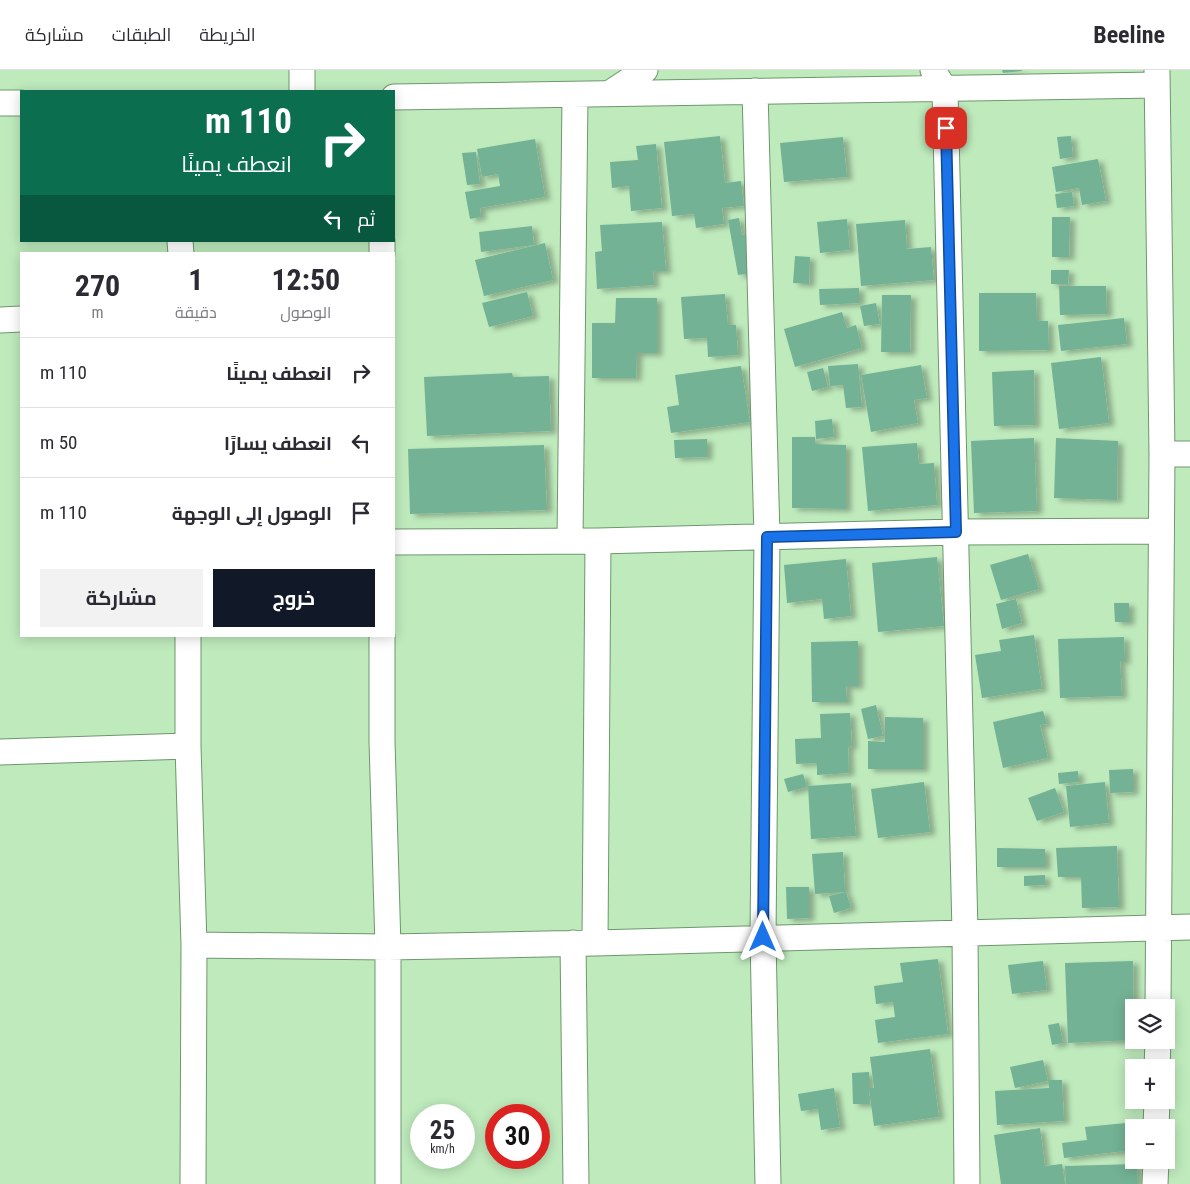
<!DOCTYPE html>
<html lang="ar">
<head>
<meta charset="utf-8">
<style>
  body { margin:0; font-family:"Roboto Condensed",Cairo,sans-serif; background:#f2f2f3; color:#2b2b33; direction:rtl; height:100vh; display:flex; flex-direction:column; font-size:19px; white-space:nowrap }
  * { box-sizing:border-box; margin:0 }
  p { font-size:16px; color:#7c7c81 }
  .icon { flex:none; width:28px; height:28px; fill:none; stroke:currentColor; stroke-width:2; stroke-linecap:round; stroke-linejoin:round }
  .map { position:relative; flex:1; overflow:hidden; direction:ltr }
  .panel { position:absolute; left:20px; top:182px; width:375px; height:385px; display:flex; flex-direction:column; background:#fff; border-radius:0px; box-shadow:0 2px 12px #0003; direction:rtl }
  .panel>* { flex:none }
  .banner { position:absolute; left:20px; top:20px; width:375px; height:152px; border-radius:0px; box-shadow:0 2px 12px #0003; direction:rtl; background:#0b6e4f; color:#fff; overflow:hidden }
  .tools { position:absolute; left:1125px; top:929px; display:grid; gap:10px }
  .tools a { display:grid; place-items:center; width:50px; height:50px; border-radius:0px; background:#fff; box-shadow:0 2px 12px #0003; font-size:25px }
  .speed { position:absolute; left:410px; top:1034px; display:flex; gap:10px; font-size:25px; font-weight:700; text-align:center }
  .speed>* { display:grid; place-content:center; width:65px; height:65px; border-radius:50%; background:#fff; box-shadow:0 2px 12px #0003; line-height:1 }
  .speed small { font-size:12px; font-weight:400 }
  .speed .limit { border:8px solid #d22; background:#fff; color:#111 }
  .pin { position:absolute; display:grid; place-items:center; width:42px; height:42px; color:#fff; margin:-21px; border-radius:10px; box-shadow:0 2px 8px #0006 }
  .me { position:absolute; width:55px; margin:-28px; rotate:0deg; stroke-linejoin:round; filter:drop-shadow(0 0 4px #0008) }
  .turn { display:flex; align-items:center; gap:18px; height:105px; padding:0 20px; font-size:22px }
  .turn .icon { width:65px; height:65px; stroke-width:2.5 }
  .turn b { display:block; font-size:35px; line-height:42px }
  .then { display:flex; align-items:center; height:48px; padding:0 20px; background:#0003; gap:10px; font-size:19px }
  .eta { display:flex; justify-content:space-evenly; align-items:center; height:85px; text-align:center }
  .eta b { font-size:30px; font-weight:700; line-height:35px }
  .action { display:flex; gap:10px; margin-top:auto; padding:10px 20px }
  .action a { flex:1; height:58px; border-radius:0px; background:#111827; color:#fff; font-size:20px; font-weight:700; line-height:58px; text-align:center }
  .action a+a { background:#f2f2f3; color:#2b2b33 }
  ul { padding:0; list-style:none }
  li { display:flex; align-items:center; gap:15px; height:70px; padding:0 20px; border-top:1px solid #e1e1e2 }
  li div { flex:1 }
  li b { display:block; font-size:19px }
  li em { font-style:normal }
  header { display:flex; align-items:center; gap:30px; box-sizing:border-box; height:70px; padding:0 25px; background:#fff; border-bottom:1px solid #e1e1e2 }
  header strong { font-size:24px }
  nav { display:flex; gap:28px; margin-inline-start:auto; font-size:18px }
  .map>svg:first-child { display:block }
  .building { fill:#73b295; filter:url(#shadow) }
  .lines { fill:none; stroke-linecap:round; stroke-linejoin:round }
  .minor-casing { stroke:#6e976d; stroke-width:27 }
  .minor { stroke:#fff; stroke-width:25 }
  .route-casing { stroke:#114b97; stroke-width:12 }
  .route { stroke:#1a73e8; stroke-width:9 }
</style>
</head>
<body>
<header>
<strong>Beeline</strong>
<nav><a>الخريطة</a><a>الطبقات</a><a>مشاركة</a></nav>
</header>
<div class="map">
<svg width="1190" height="1114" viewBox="0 0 1190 1114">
  <defs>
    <filter id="shadow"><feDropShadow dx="5.5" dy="3" stdDeviation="2.5" flood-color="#0004"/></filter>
  </defs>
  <rect width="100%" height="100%" fill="#beeabc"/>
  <!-- building -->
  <path class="building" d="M1002,0H1022V1L1003,3Z
    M720,66L725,113L741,111L744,136L722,138L724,154L696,158L694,144L672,146L664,72Z
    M1071,66L1073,87L1060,89L1057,67Z
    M843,67L847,107L784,112L780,73Z
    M535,69L545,127L480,138L481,147L470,149L465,122L500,116L498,104L482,107L477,79Z
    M656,74L662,138L631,141L629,116L612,118L610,92L638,90L636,76Z
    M476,82L480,114L467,115L462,83Z
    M1098,89L1106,131L1082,135L1079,118L1056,122L1052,97Z
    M1072,122L1074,136L1057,138L1055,124Z
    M1052,147H1070L1069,187H1052Z
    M739,148L742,165L747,164L754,203L738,205L728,150Z
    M847,149L850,180L820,183L817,152Z
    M905,150L907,179L931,177L934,210L861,216L856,154Z
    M662,152L666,201H653L654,215L597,219L595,182L602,181L600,155Z
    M532,156L534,175L481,182L479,162Z
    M545,173L553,210L484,226L475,190Z
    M795,186L810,187L809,214L793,213Z
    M1051,200H1069L1068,214H1051Z
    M1059,216H1106L1107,244L1060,245Z
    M859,218V233L820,235L819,219Z
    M527,222L533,246L489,257L482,233Z
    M979,223H1036L1037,251H1048L1049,280L979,281Z
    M725,224L728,255H736L738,285L708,287L707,268L684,269L681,227Z
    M882,225H911L910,282H881Z
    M616,228H657V283H637L636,308H592V253H615Z
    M876,233L880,254L864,256L860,236Z
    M842,242L847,258L856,255L862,278L795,297L784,259Z
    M1124,248L1127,274L1061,281L1058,255Z
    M1101,287L1109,353L1059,359L1051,293Z
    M858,294L862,337L846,338L843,315L830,316L828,296Z
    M921,295L927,328L914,330L918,353L871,362L861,305Z
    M741,296L750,352L671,363L667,337L679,335L675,305Z
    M823,298L828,317L812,321L807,302Z
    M1034,300L1035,355L994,356L992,302Z
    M512,303L513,307L549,306L551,361L427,366L424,307Z
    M832,349L834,367L816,369L815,351Z
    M792,367H815V374L846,375V439L792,438Z
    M1034,368L1037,441L974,443L971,371Z
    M1056,368L1118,371L1117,430L1054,428Z
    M707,369V387L675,388L674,370Z
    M917,373L919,394L934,393L937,435L868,441L862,377Z
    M544,375L547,440L410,444L408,379Z
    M1028,484L1039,519L1001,530L990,495Z
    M937,487L944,556L878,562L872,493Z
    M846,489L851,546L824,549L822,529L787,533L784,495Z
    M1016,529L1022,553L1002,559L996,534Z
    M1114,533H1129V552H1115Z
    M1034,565L1042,619L982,628L975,585L1001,581L999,570Z
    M1124,567L1125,591H1120L1122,626L1060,628L1058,569Z
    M858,571V616H846L847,632H812L811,572Z
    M876,635L883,666L868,669L861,639Z
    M1043,641L1047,654L1040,655L1048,688L1003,698L993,652Z
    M850,643L852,676L848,677L849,703L817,705V693L796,694L795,669L821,668L820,644Z
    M885,647L923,648V699H868V671L885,672Z
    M1133,699V722L1110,723L1109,700Z
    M1078,701L1079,712L1059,714L1058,703Z
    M803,704L807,717L788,722L784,709Z
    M924,712L930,762L878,768L871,719Z
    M1105,712L1109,753L1070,757L1066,716Z
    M851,713L856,766L811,769L808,716Z
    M1055,718L1064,742L1037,751L1028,728Z
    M1117,776L1119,837L1082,838L1081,807H1058L1056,778Z
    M997,778L1045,779V797H997Z
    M843,782L845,822L815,824L812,784Z
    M1045,805V815L1024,816V806Z
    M786,817H809V848L787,849Z
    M846,822L851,838L834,843L829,826Z
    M938,889L948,964L878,973L875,950L895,947L893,932L876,934L874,916L903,912L900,893Z
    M1043,891L1047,920L1012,924L1008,895Z
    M1133,891L1134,970L1068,973L1065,893Z
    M1059,953L1063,973L1052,975L1048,955Z
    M930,979L939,1047L874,1056L869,1019V1034H853L852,1003L869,1002V1018H874L870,987Z
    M1043,990L1048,1011L1015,1018L1010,997Z
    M1048,1010H1062L1064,1051L997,1055L995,1021L1049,1018Z
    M834,1018L840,1057L821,1060L818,1039L801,1041L798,1024Z
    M1136,1052L1137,1058H1134V1080L1064,1088L1062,1073L1087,1070L1085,1057Z
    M1040,1058L1045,1096L1062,1094L1065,1114H1001L994,1065Z
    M1137,1094L1138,1114H1066L1065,1096Z"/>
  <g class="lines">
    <!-- minor casing -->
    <g class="minor-casing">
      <path id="minor" d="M302,0V21
        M933,0L945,20L965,862L967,1114
        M1157,0L1162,384L1158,938
        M755,21L767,467L763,867L768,1114
        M610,23L645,0
        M394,27L1157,15
        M0,33H21
        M180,171L181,184
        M382,184V171
        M0,250L21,249
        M1162,384H1190
        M570,470L575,26
        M394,472L598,471L956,462L1161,461
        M188,566V676L194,875L193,1114
        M382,566V671L388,877V1114
        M0,682L188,676
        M573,873L576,1114
        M595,873L598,471
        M194,875L388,877L595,873L1190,857
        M1157,998L1158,970
        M1156,1058L1157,1030
        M1155,1114L1156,1090"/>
    </g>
    <!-- minor -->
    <use href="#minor" class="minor"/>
  </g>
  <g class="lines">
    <!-- route casing -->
    <g class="route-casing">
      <path id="route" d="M763,867L767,467L956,462L946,58"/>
    </g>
    <!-- route -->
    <use href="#route" class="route"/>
  </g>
</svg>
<div class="tools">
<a><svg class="icon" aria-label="layers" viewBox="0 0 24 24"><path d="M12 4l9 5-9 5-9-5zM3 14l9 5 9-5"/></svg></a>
<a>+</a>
<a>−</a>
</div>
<div class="speed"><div>25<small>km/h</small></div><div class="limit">30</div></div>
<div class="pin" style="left:946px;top:58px;background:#d93025"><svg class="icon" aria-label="arrive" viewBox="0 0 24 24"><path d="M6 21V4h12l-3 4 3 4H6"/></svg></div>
<svg class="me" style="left:763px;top:867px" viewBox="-20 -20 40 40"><path d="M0-17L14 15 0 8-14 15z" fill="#1a73e8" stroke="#fff" stroke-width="4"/></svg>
<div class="banner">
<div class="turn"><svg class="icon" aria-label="right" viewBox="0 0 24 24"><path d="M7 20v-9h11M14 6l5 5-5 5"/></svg><div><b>110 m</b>انعطف يمينًا</div></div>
<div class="then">ثم<svg class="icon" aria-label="left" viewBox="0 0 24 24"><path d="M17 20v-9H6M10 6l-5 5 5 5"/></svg></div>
</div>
<section class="panel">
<div class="eta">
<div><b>12:50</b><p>الوصول</p></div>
<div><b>1</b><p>دقيقة</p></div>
<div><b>270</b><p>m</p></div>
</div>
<ul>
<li><svg class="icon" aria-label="right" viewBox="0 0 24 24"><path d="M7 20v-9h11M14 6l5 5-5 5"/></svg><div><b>انعطف يمينًا</b></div><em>110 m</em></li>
<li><svg class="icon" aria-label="left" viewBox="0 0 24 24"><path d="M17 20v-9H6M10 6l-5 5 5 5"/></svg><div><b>انعطف يسارًا</b></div><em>50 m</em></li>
<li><svg class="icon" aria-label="arrive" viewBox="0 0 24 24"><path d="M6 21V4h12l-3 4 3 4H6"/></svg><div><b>الوصول إلى الوجهة</b></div><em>110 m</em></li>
</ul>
<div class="action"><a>خروج</a><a>مشاركة</a></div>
</section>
</div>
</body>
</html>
